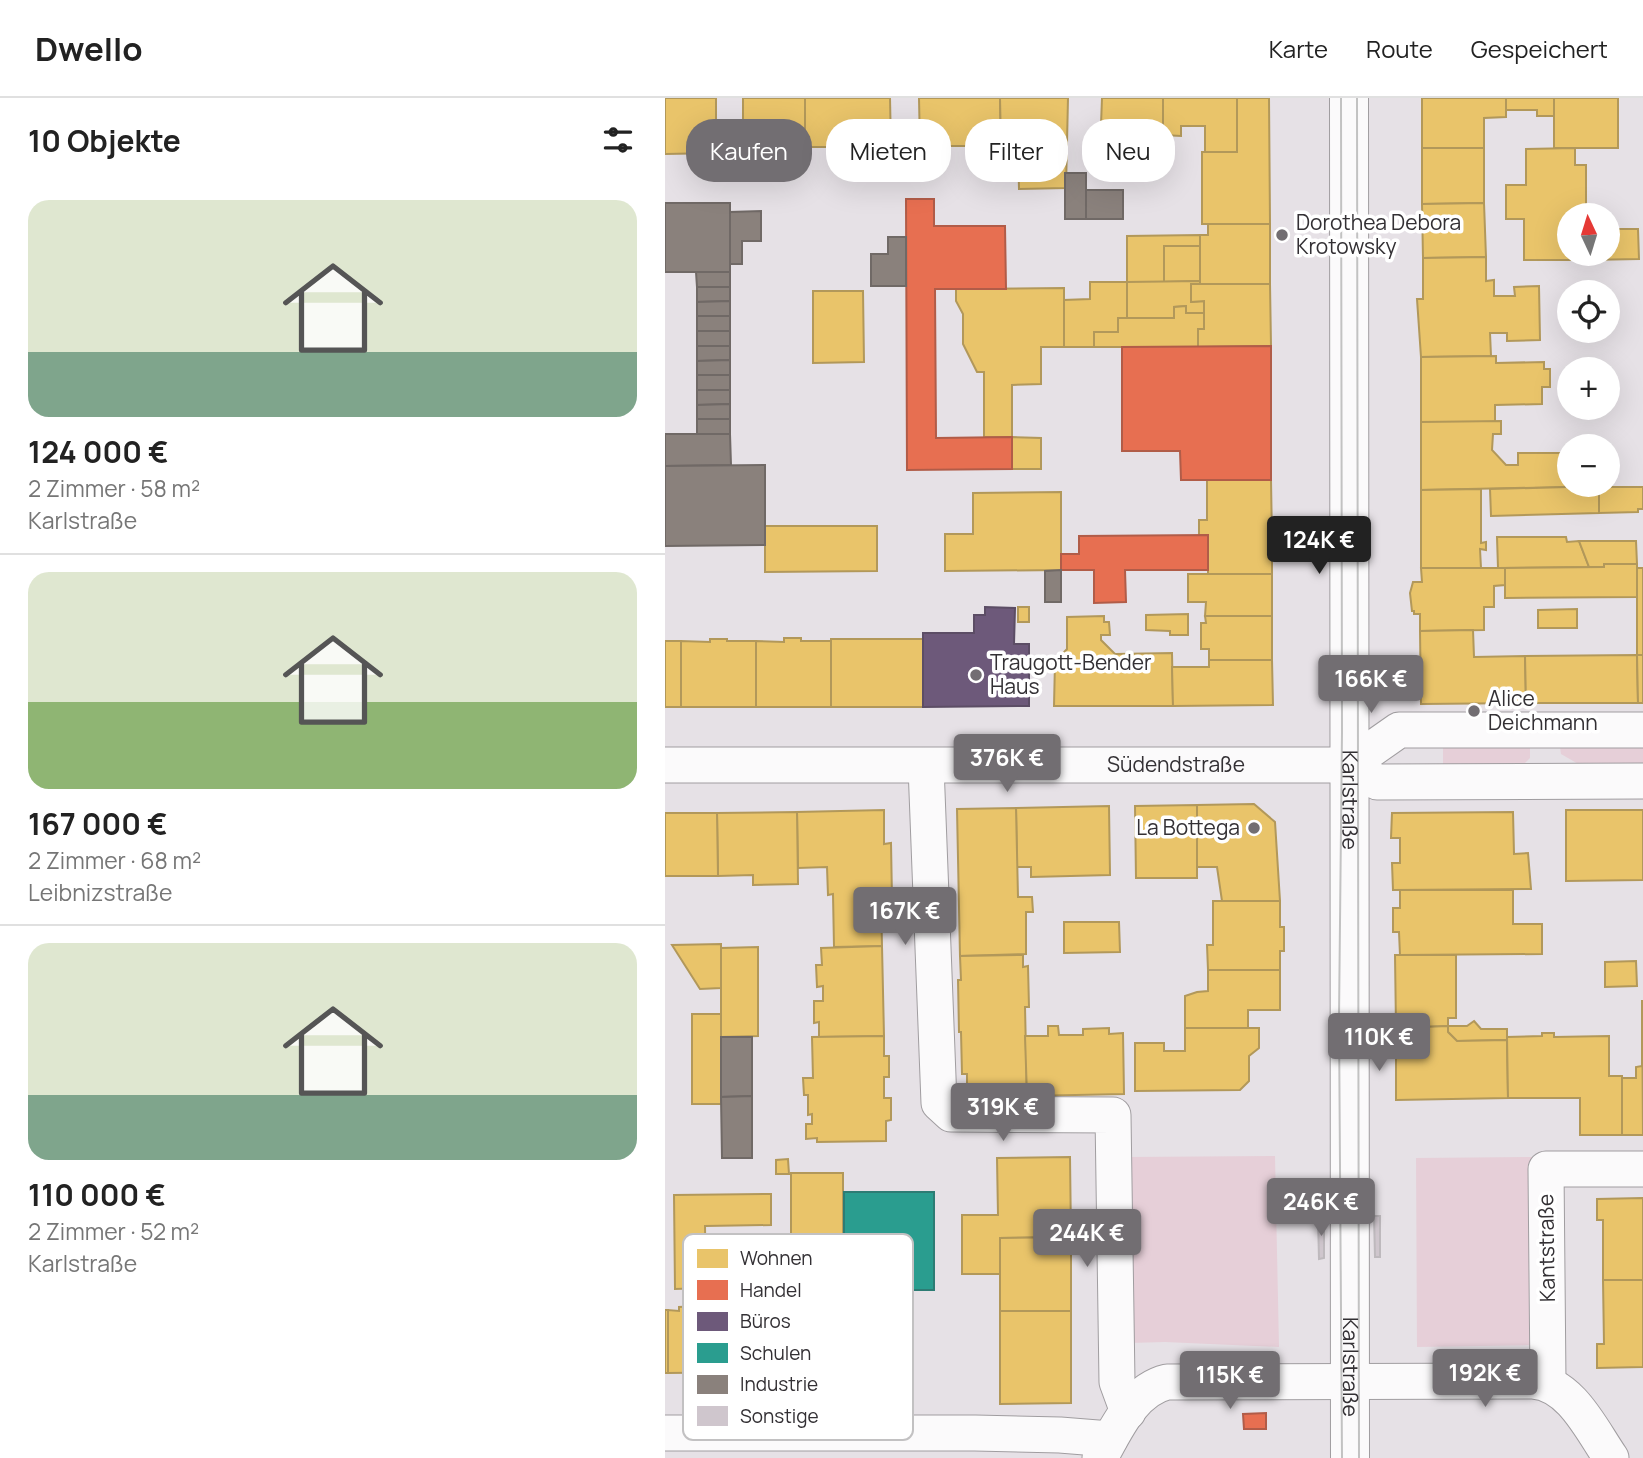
<!DOCTYPE html>
<html lang="de">
<meta charset="utf-8">
<style>
body{margin:0;font-family:Manrope,sans-serif;background:#f2f2f2;color:#222;height:100vh;display:flex;flex-direction:column;font-size:26px;white-space:nowrap}
*{box-sizing:border-box;margin:0}
p{font-size:23px;color:#767676}
.icon{flex:none;width:38px;height:38px;fill:none;stroke:currentColor;stroke-width:2;stroke-linecap:round;stroke-linejoin:round}
.map{position:relative;flex:1;overflow:hidden}
.sheet{display:flex;flex-direction:column;background:#fff;width:665px}
.sheet>*{flex:none}
.banner{position:absolute;left:21px;top:21px;width:665px;height:63px;display:flex;gap:14px}
.needle{width:46px;rotate:356deg}
.tools{position:absolute;left:892px;top:105px;display:grid;gap:14px}
.tools a{display:grid;place-items:center;width:63px;height:63px;border-radius:50%;background:#fff;box-shadow:0 7px 28px #0002;font-size:35px}
.price{position:absolute;translate:-50% -60px;padding:0 16px;border-radius:7px;background:#726e72;color:#fff;font-size:23px;line-height:46px;filter:drop-shadow(0 2px 4px #0008)}
.price::after{content:'';position:absolute;left:50%;top:42px;width:21px;height:16px;margin-left:-10px;background:inherit;clip-path:polygon(0 0,100% 0,50% 100%)}
.price.selected{background:#222;color:#fff}
ul{padding:0;list-style:none}
li{display:grid;align-content:center;gap:14px;height:371px;padding:0 28px}
li+li{border-top:2px solid #e0e0e0}
li span{display:grid;place-items:center;height:217px;border-radius:21px;color:#555}
li>.icon{margin-inline-start:auto}
span .icon{width:126px;height:126px;fill:#fffc;stroke-width:1}
li b{font-size:30px}
h2{display:flex;justify-content:space-between;align-items:center;height:84px;padding:0 28px;font-size:30px}
.tag{padding:0 24px;border-radius:28px;background:#fff;box-shadow:0 7px 28px #0002;font-size:24px;line-height:63px}
.tag.selected{background:#726e72;color:#fff}
header{display:flex;align-items:center;gap:42px;box-sizing:border-box;height:98px;padding:0 35px;background:#fff;border-bottom:2px solid #e0e0e0}
header strong{font-size:33px}
nav{display:flex;gap:38px;margin-inline-start:auto;font-size:24px}
main{display:flex;flex:1;min-height:0}
.map>svg:first-child{display:block}
</style>
<header>
<strong>Dwello</strong>
<nav><a>Karte</a><a>Route</a><a>Gespeichert</a></nav>
</header>
<main>
<section class="sheet">
<h2>10 Objekte<svg class="icon" aria-label="filters" viewBox="0 0 24 24"><path d="M4 7h16M4 17h16"/><circle cx="9" cy="7" r="2"/><circle cx="15" cy="17" r="2"/></svg></h2>
<ul>
<li><span style="background:linear-gradient(#dfe7d0 70%,#7fa58c 0)"><svg class="icon" aria-label="home" viewBox="0 0 24 24"><path d="M3 11l9-7 9 7M6 9v11h12V9"/></svg></span><div><b>124 000 €</b><p>2 Zimmer · 58 m²</p><p>Karlstraße</p></div></li>
<li><span style="background:linear-gradient(#dfe7d0 60%,#8fb573 0)"><svg class="icon" aria-label="home" viewBox="0 0 24 24"><path d="M3 11l9-7 9 7M6 9v11h12V9"/></svg></span><div><b>167 000 €</b><p>2 Zimmer · 68 m²</p><p>Leibnizstraße</p></div></li>
<li><span style="background:linear-gradient(#dfe7d0 70%,#7fa58c 0)"><svg class="icon" aria-label="home" viewBox="0 0 24 24"><path d="M3 11l9-7 9 7M6 9v11h12V9"/></svg></span><div><b>110 000 €</b><p>2 Zimmer · 52 m²</p><p>Karlstraße</p></div></li>
</ul>
</section>
<div class="map">
<svg width="978" height="1360" viewBox="0 0 978 1360">
<rect width="100%" height="100%" fill="#e6e1e6"/>
<g fill="#e6cfd8">
<polygon points="865,648 865,660 853,672 778,673 778,649"/>
<polygon points="978,648 978,675 929,675 896,656 895,649"/>
<polygon points="610,1058 614,1249 500,1244 464,1245 462,1059"/>
<polygon points="870,1059 871,1247 752,1249 751,1060"/>
</g>
<g fill="#e9c46a" stroke="#b2985a" stroke-width="2">
<polygon points="0,0 51,0 51,55 0,56"/>
<polygon points="78,0 140,0 140,56 114,57 114,79 78,79"/>
<polygon points="140,0 225,0 226,49 140,49"/>
<polygon points="254,0 335,0 336,48 255,48"/>
<polygon points="335,0 403,0 401,90 354,91 353,48 336,48"/>
<polygon points="437,0 498,0 498,42 481,42 481,61 439,61 439,27 436,27"/>
<polygon points="498,0 572,0 572,54 540,55 540,28 516,28 516,38 498,37"/>
<polygon points="572,0 604,0 605,126 537,126 537,54 572,54"/>
<polygon points="757,0 841,0 841,19 819,20 819,50 757,50"/>
<polygon points="841,0 889,0 889,18 872,18 872,12 841,12"/>
<rect x="889" y="0" width="64" height="50"/>
<polygon points="757,50 819,50 819,105 757,106"/>
<polygon points="910,50 910,67 921,67 921,117 905,117 905,156 922,156 922,162 859,162 859,121 841,121 841,87 861,87 861,51"/>
<polygon points="51,105 65,105 65,174 31,174 31,141 51,141"/>
<polygon points="819,105 821,159 758,160 757,106"/>
<polygon points="543,126 605,126 605,186 535,186 535,137 543,137"/>
<polygon points="943,131 973,131 974,161 922,162 922,156 943,156"/>
<polygon points="535,137 535,148 499,148 499,184 462,184 462,138"/>
<polygon points="499,148 535,148 535,183 499,184"/>
<polygon points="821,159 821,183 829,182 829,198 850,198 849,189 874,188 875,242 842,243 842,235 825,235 826,258 756,259 752,201 758,201 758,160"/>
<polygon points="535,183 535,186 526,186 526,204 539,203 539,215 521,215 521,208 509,209 509,220 462,220 462,184"/>
<polygon points="425,184 462,184 462,220 453,220 453,234 429,234 429,249 399,249 399,202 425,201"/>
<polygon points="526,186 605,186 606,248 533,249 533,231 539,231 539,203 526,204"/>
<polygon points="399,190 399,249 376,249 376,286 347,287 347,339 319,339 319,274 312,274 298,246 298,216 291,203 291,191"/>
<polygon points="148,193 198,193 199,264 148,265"/>
<polygon points="521,208 521,215 539,215 539,231 533,231 533,249 429,249 429,234 453,234 453,220 509,220 509,209"/>
<polygon points="831,258 831,265 879,264 879,271 885,271 885,289 877,289 877,306 830,307 830,324 756,324 756,259"/>
<polygon points="836,323 836,336 828,336 827,352 841,367 853,367 853,355 901,355 902,364 905,364 903,389 756,392 756,324"/>
<polygon points="347,339 376,340 376,371 347,371"/>
<polygon points="542,382 606,382 607,441 614,448 607,456 607,476 543,476 543,437 534,437 534,422 542,422"/>
<polygon points="903,389 934,389 934,415 826,418 825,391"/>
<polygon points="934,389 978,389 978,411 973,411 973,414 934,415"/>
<polygon points="816,391 816,445 821,444 821,452 815,451 816,470 756,470 756,392"/>
<polygon points="396,394 396,472 280,473 280,436 308,436 308,395"/>
<polygon points="100,428 212,428 212,473 100,474"/>
<polygon points="832,439 901,439 902,444 914,443 924,469 833,470"/>
<polygon points="914,443 971,443 972,466 939,466 939,469 924,469"/>
<polygon points="939,466 972,466 972,499 840,500 840,470 939,469"/>
<polygon points="756,470 840,470 840,487 829,488 829,509 819,509 819,532 755,533 755,516 749,516 749,513 747,513 745,495 748,484 757,484"/>
<rect x="972" y="470" width="6" height="87"/>
<polygon points="523,476 607,476 607,518 540,518 541,504 523,504"/>
<rect x="353" y="509" width="11" height="15"/>
<polygon points="912,511 912,530 873,530 873,512"/>
<polygon points="523,516 523,537 505,537 505,533 481,532 481,517"/>
<polygon points="439,518 439,524 444,524 445,537 436,537 436,542 450,556 507,555 508,608 389,608 390,564 402,551 402,519"/>
<polygon points="540,518 607,518 607,562 544,562 544,551 536,551 536,525 541,525"/>
<polygon points="808,532 809,559 860,558 861,605 756,606 755,533"/>
<polygon points="119,540 136,540 136,543 166,543 166,609 91,609 91,543 119,544"/>
<polygon points="45,541 62,541 62,543 91,543 91,609 16,609 16,543 45,544"/>
<rect x="166" y="541" width="92" height="68"/>
<rect x="0" y="543" width="16" height="66"/>
<polygon points="972,557 973,605 861,605 860,558"/>
<polygon points="972,557 978,557 978,605 973,605"/>
<polygon points="544,562 607,562 608,607 508,608 507,569 544,569"/>
<polygon points="589,706 610,724 615,803 557,803 552,769 532,769 532,707"/>
<polygon points="532,707 532,780 471,780 470,708"/>
<polygon points="444,708 445,777 366,779 366,769 352,769 351,710"/>
<polygon points="351,710 353,799 367,799 368,814 361,814 361,856 295,858 292,711"/>
<polygon points="219,712 219,746 226,745 227,801 216,801 217,848 169,849 168,796 163,797 162,769 133,770 132,714"/>
<polygon points="901,712 978,712 978,782 901,783"/>
<polygon points="132,714 133,786 88,787 88,777 53,778 52,715"/>
<polygon points="848,714 849,756 863,755 866,791 728,792 727,765 735,765 735,740 726,740 727,715"/>
<polygon points="0,715 52,715 53,778 0,778"/>
<polygon points="735,792 848,792 848,826 877,826 877,856 735,857 734,834 728,834 728,810 735,810"/>
<polygon points="548,803 615,803 615,829 619,829 619,853 615,853 615,872 543,872 542,847 548,847"/>
<polygon points="399,824 454,824 455,854 399,855"/>
<polygon points="56,846 56,890 35,891 7,847"/>
<polygon points="217,848 219,938 154,939 154,924 149,925 149,903 158,903 158,888 152,889 151,867 157,867 156,850"/>
<polygon points="93,849 93,938 56,939 56,850"/>
<polygon points="358,857 358,869 363,868 364,909 360,909 362,998 302,999 302,976 297,976 296,934 294,934 293,882 296,882 295,858"/>
<polygon points="730,857 791,857 791,920 783,920 783,928 731,930"/>
<polygon points="971,863 972,888 940,889 940,864"/>
<polygon points="543,872 615,872 615,912 583,912 583,930 520,930 520,898 532,894 543,893"/>
<polygon points="977,902 978,1037 957,1037 957,980 971,980 971,969 977,968"/>
<rect x="27" y="916" width="29" height="90"/>
<polygon points="809,923 816,931 842,931 842,942 792,943 783,934 783,928 802,928"/>
<polygon points="383,928 393,928 394,937 418,937 418,931 444,930 444,936 458,935 459,996 362,998 360,938 383,938"/>
<polygon points="783,928 783,934 792,943 842,942 843,1000 731,1002 731,930"/>
<polygon points="520,930 594,930 594,950 584,958 584,983 575,992 470,993 470,945 499,945 499,953 520,953"/>
<polygon points="877,935 889,935 889,939 944,938 944,978 957,978 957,1037 915,1037 915,1000 843,1000 842,939 877,938"/>
<polygon points="219,938 219,958 224,958 224,979 219,979 219,1000 226,1000 226,1022 221,1023 221,1043 152,1044 152,1040 141,1041 141,1026 147,1026 147,1016 143,1017 143,997 139,997 138,980 148,980 147,939"/>
<polygon points="405,1059 406,1139 335,1140 335,1176 297,1176 297,1117 333,1117 332,1060"/>
<polygon points="123,1061 124,1076 111,1076 111,1062"/>
<polygon points="126,1075 178,1075 178,1290 160,1290 159,1303 142,1302 142,1290 126,1290"/>
<polygon points="106,1096 106,1127 40,1128 41,1190 10,1191 9,1097"/>
<polygon points="978,1100 978,1182 938,1182 938,1122 932,1122 932,1101"/>
<polygon points="406,1139 406,1213 335,1213 335,1140"/>
<polygon points="938,1182 978,1182 978,1269 932,1270 932,1246 939,1246"/>
<polygon points="34,1208 34,1213 58,1213 58,1209 74,1209 74,1213 92,1212 94,1274 3,1275 3,1212 14,1213 14,1209"/>
<rect x="0" y="1212" width="3" height="63"/>
<polygon points="335,1213 406,1213 406,1305 335,1306"/>
</g>
<g fill="#e76f51" stroke="#b15c48" stroke-width="2">
<polygon points="241,101 269,101 269,128 340,128 341,191 270,191 271,340 347,339 347,371 242,372"/>
<polygon points="606,248 606,382 516,382 515,353 457,353 457,249"/>
<polygon points="543,437 543,472 460,472 461,504 429,505 429,472 396,472 396,456 414,456 414,438"/>
<polygon points="601,1315 601,1331 579,1331 578,1316"/>
</g>
<polygon fill="#6d597a" stroke="#5c4d65" stroke-width="2" points="320,509 350,510 349,546 364,546 364,608 258,609 258,535 309,535 309,517 320,517"/>
<rect fill="#2a9d8f" stroke="#2d7c74" stroke-width="2" x="179" y="1094" width="90" height="98"/>
<g fill="#8a817c" stroke="#706966" stroke-width="2">
<rect x="400" y="75" width="21" height="46"/>
<rect x="421" y="92" width="37" height="29"/>
<rect x="0" y="105" width="65" height="69"/>
<polygon points="96,113 96,143 77,143 77,166 65,166 65,114"/>
<polygon points="223,139 241,139 241,188 206,188 206,156 223,156"/>
<polygon points="31,174 65,174 65,189 32,189"/>
<polygon points="32,189 65,189 65,203 32,204"/>
<polygon points="65,203 65,218 32,218 32,204"/>
<rect x="32" y="218" width="33" height="15"/>
<rect x="32" y="233" width="33" height="15"/>
<polygon points="32,248 65,248 65,262 32,263"/>
<polygon points="65,262 65,277 32,277 32,263"/>
<rect x="32" y="277" width="33" height="15"/>
<polygon points="32,292 65,292 65,306 32,307"/>
<polygon points="65,306 65,321 32,321 32,307"/>
<rect x="32" y="321" width="33" height="15"/>
<polygon points="0,336 65,336 66,367 0,368"/>
<polygon points="100,367 100,447 0,448 0,368"/>
<polygon points="396,472 396,504 380,504 380,473"/>
<polygon points="56,939 87,939 87,998 56,999"/>
<polygon points="87,998 87,1060 57,1060 56,999"/>
</g>
<g fill="#cfc6cd" stroke="#beb9bd" stroke-width="2">
<polygon points="709,1118 715,1118 715,1159 710,1159"/>
<polygon points="653,1120 659,1120 659,1160 654,1161"/>
</g>
<g fill="none" stroke-linecap="round" stroke-linejoin="round">
<g stroke="#a09da0" stroke-width="37">
<g id="minor">
<path id="s1" d="M0 667H684L712 684 978 683"/>
<polyline points="684,667 734,632 978,632"/>
<polyline points="261,668 274,1005 286,1016 448,1017 452,1284 463,1314"/>
<polyline points="883,1284 881,1071 978,1071"/>
<polyline points="0,1335 310,1335 395,1337 445,1341"/>
<path d="M435 1360C451 1331 468 1292 502 1284L868 1283C906 1286 926 1331 946 1360"/>
</g>
</g>
<g stroke="#a09da0" stroke-width="40">
<g id="secondary">
<path id="s2" d="M684 0 685 1360"/>
</g>
</g>
<use href="#minor" stroke="#fbfafb" stroke-width="35"/>
<use href="#secondary" stroke="#fbfafb" stroke-width="38"/>
<g stroke="#c2c2c2" stroke-width="2">
<polyline points="676,0 677,634 674,921 677,1360"/>
<polyline points="692,0 694,1360"/>
</g>
</g>
<g fill="#726e72" stroke="#fff" stroke-width="2.5">
<circle cx="617" cy="137" r="7"/>
<circle cx="311" cy="577" r="7"/>
<circle cx="809" cy="613" r="7"/>
<circle cx="589" cy="730" r="7"/>
</g>
<g text-anchor="middle" stroke-width="7" stroke-linejoin="round" paint-order="stroke">
<g font-size="21" fill="#333034" stroke="#fff" text-anchor="start">
<text x="631" y="132">Dorothea Debora<tspan x="631" dy="24">Krotowsky</tspan></text>
<text x="325" y="572">Traugott-Bender<tspan x="325" dy="24">Haus</tspan></text>
<text x="823" y="608">Alice<tspan x="823" dy="24">Deichmann</tspan></text>
<text x="575" y="737" text-anchor="end">La Bottega</text>
</g>
<g font-size="21" fill="#333034" stroke="#fff">
<text dy="7" stroke="none"><textPath href="#s1" startOffset="511">Südendstraße</textPath></text>
<text dy="7" stroke="none"><textPath href="#s2" startOffset="702">Karlstraße</textPath></text>
<text transform="translate(882 1150) rotate(-91)" y="7">Kantstraße</text>
<text dy="7" stroke="none"><textPath href="#s2" startOffset="1269">Karlstraße</textPath></text>
</g>
</g>
<rect x="18" y="1136" width="230" height="206" rx="10" fill="#fff" stroke="#c2c1c2" stroke-width="2"/>
<rect x="32" y="1151" width="31" height="19" fill="#e9c46a"/>
<rect x="32" y="1182" width="31" height="20" fill="#e76f51"/>
<rect x="32" y="1214" width="31" height="19" fill="#6d597a"/>
<rect x="32" y="1245" width="31" height="20" fill="#2a9d8f"/>
<rect x="32" y="1277" width="31" height="19" fill="#8a817c"/>
<rect x="32" y="1308" width="31" height="20" fill="#cfc6cd"/>
<g font-size="19" fill="#333034">
<text x="75" y="1167">Wohnen</text>
<text x="75" y="1199">Handel</text>
<text x="75" y="1230">Büros</text>
<text x="75" y="1262">Schulen</text>
<text x="75" y="1293">Industrie</text>
<text x="75" y="1325">Sonstige</text>
</g>
</svg>
<div class="tools">
<a><svg class="needle" viewBox="-14 -14 28 28"><path d="M0-13l5 13h-10z" fill="#e53935"/><path d="M0 13l5-13h-10z" fill="#767676"/></svg></a>
<a><svg class="icon" aria-label="locate" viewBox="0 0 24 24"><circle cx="12" cy="12" r="6"/><path d="M12 2v4M12 18v4M2 12h4M18 12h4"/></svg></a>
<a>+</a>
<a>−</a>
</div>
<b class="price selected" style="left:654px;top:478px">124K €</b>
<b class="price" style="left:706px;top:617px">166K €</b>
<b class="price" style="left:342px;top:696px">376K €</b>
<b class="price" style="left:240px;top:849px">167K €</b>
<b class="price" style="left:714px;top:975px">110K €</b>
<b class="price" style="left:338px;top:1045px">319K €</b>
<b class="price" style="left:656px;top:1140px">246K €</b>
<b class="price" style="left:422px;top:1171px">244K €</b>
<b class="price" style="left:820px;top:1311px">192K €</b>
<b class="price" style="left:565px;top:1313px">115K €</b>
<div class="banner">
<a class="tag selected">Kaufen</a>
<a class="tag">Mieten</a>
<a class="tag">Filter</a>
<a class="tag">Neu</a>
</div>
</div>
</main>
